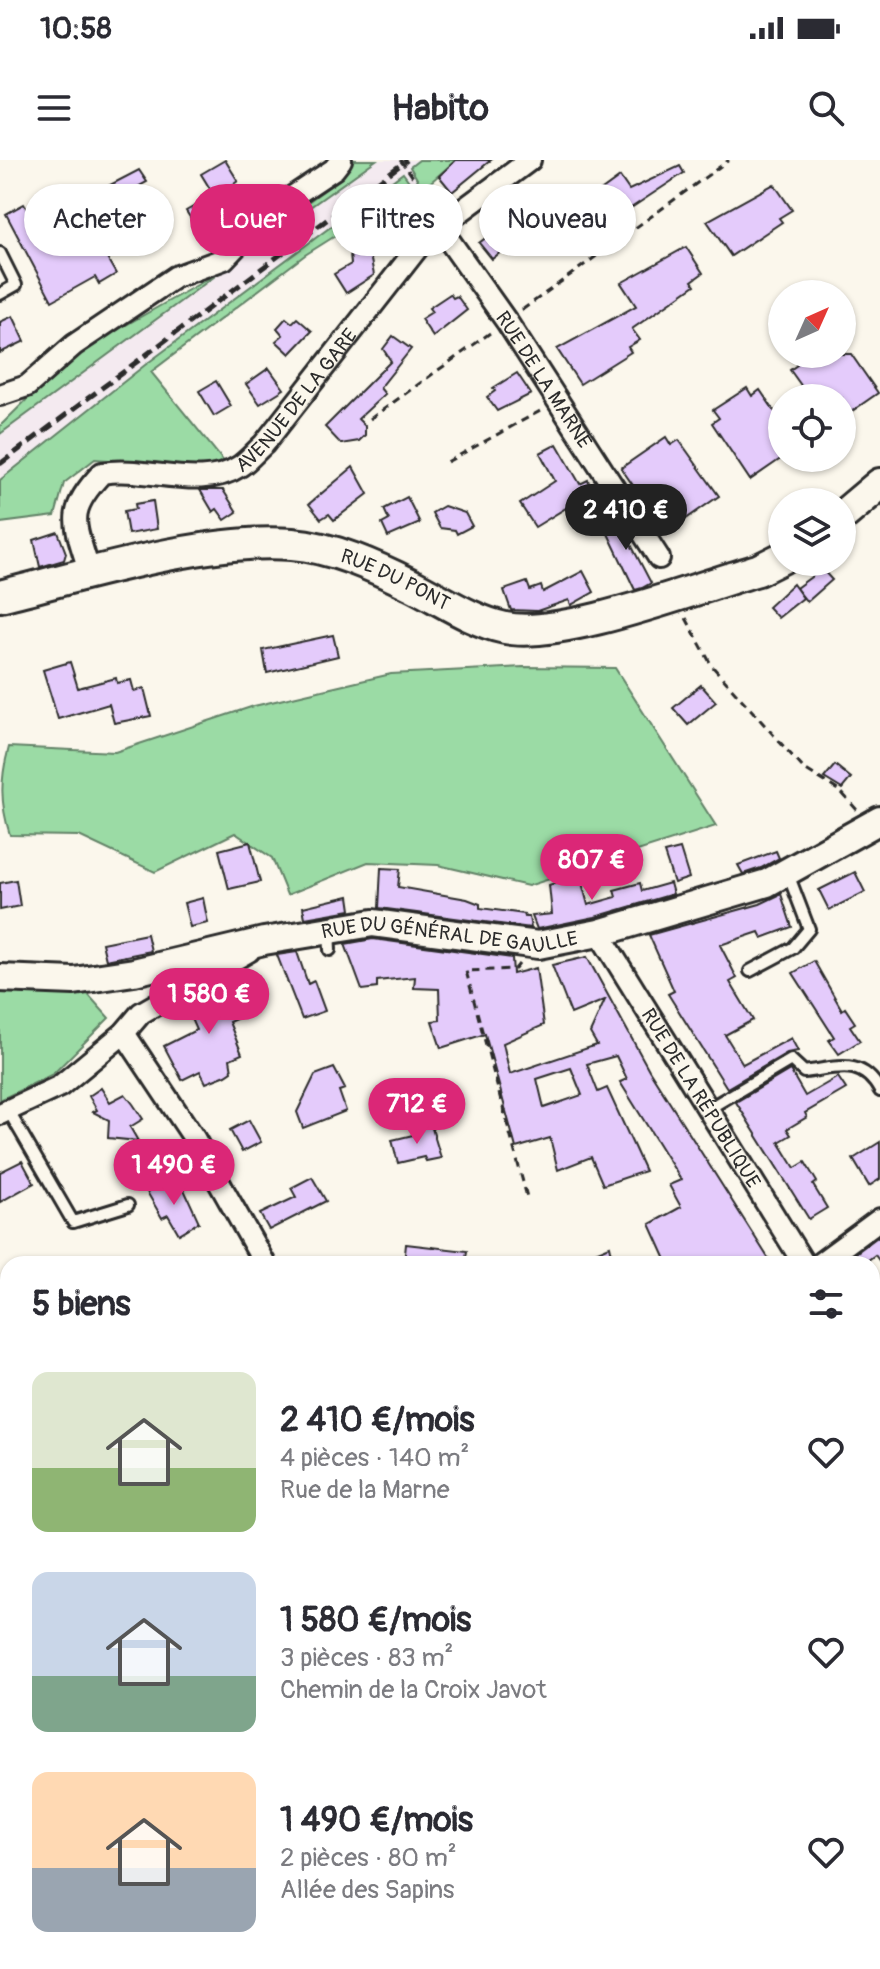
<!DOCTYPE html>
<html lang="fr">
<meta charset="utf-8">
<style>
body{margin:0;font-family:Pangolin,sans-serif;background:#f7f7f7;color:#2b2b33;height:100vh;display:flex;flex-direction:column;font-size:30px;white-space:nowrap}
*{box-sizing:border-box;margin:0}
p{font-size:26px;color:#7c7c81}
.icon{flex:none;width:44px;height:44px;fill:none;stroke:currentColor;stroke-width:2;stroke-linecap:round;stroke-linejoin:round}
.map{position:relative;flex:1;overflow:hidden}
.panel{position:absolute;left:0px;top:1096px;width:880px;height:714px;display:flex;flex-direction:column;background:#fff;border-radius:24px 24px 0 0;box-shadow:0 2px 6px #0004}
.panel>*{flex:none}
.guide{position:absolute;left:24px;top:24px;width:832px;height:72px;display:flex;gap:16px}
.needle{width:52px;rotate:45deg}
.buttons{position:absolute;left:768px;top:120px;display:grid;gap:16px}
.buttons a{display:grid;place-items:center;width:88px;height:88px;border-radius:50%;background:#fff;box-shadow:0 2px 6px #0004;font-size:40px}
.price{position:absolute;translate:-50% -68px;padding:0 18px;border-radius:28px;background:#db2777;color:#fff;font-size:26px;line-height:52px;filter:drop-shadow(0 2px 4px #0008)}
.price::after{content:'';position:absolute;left:50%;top:48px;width:24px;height:18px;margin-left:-12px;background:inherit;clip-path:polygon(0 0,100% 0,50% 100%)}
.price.selected{background:#222;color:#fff}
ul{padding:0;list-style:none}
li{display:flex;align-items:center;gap:24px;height:200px;padding:0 32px}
li span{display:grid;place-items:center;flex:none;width:224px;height:160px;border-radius:16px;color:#555}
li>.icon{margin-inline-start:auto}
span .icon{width:96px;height:96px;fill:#fffc;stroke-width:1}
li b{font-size:34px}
h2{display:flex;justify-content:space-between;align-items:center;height:96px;padding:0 32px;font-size:34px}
.pill{padding:0 28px;border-radius:36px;background:#fff;box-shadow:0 2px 6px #0004;font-size:28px;line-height:72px}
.pill.selected{background:#db2777;color:#fff}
.status{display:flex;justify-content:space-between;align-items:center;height:56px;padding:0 40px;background:#fff;direction:ltr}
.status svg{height:22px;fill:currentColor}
header{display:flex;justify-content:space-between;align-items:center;height:104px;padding:0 32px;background:#fff;font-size:36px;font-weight:700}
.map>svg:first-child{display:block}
</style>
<div class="status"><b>10:58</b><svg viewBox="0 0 49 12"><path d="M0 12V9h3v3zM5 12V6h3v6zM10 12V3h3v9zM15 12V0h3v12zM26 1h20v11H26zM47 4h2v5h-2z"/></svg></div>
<header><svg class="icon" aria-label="menu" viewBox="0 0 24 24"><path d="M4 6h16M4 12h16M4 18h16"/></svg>Habito<svg class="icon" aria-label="search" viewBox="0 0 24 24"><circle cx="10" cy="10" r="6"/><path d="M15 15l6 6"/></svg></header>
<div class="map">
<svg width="880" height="1809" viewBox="0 0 880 1809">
<rect width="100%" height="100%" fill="#fbf7ec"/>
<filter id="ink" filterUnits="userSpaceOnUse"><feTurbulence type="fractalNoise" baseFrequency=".0125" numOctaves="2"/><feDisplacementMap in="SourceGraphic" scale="16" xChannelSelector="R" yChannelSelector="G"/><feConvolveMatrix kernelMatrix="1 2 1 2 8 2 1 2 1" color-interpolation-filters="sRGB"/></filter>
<g filter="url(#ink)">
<polygon fill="#f4eaf0" points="354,0 456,0 423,29 438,49 425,59 405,32 305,95 47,291 0,348 0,266 71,196 222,111 253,87 251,83 341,18"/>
<g fill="#9bdba5" stroke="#638368" stroke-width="2">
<polygon points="354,0 376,0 254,87 251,83 341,18"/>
<polygon points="419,0 456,0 423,29 410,7"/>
<polygon points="403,13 432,53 425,59 405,32 305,95 151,212 230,309 95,299 64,323 55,356 0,363 0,320 145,205"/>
<polygon points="222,111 0,274 0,266 71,196"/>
<path d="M523 507 615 508 716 666 528 726 438 705 368 702 287 735 272 698 235 673 155 712 79 676 10 675C0 643 0 619 9 587L115 592 254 546 391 514Z"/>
<polygon points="0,832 86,832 109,858 53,914 0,940"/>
</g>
<g fill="#e4cbfb" stroke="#2b2b2b" stroke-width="2" fill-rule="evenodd">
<polygon points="225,0 238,21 215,37 201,14"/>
<polygon points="456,0 491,0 452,32 439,16"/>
<polygon points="680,6 684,13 622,54 629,64 615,75 587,41 620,17 629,30"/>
<polygon points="139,10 147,22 99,48 91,35"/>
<polygon points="774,24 792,50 779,58 782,62 731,96 707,61"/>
<polygon points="536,31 548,48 528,63 515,46"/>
<polygon points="81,33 88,47 71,58 71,63 83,88 154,45 161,56 104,93 116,114 99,124 95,117 52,141 6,54 24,44 31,56"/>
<polygon points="200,43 224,80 211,90 186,51"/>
<polygon points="504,64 516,80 492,99 479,83"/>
<polygon points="686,87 703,113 692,121 695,125 632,169 640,180 628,187 631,192 580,224 557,189 636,146 621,123"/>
<polygon points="369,90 374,115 346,133 334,114 351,104 350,93"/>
<polygon points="450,134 453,138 457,136 467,150 433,177 421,159 432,152 429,148"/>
<polygon points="13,156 25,181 0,193 0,162"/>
<polygon points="286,158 292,163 297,158 312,171 290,194 276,181 283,175 277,168"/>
<polygon points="393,176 411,189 380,228 385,234 358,259 365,266 365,275 359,281 341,284 325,267 391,201 383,189"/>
<polygon points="790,194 851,194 878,233 842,258 842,238 810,238 790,210 797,205"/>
<polygon points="269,208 284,229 260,244 246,224"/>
<polygon points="517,213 531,234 497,251 487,237 495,231 493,228"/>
<polygon points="216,221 231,246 214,256 199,231"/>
<polygon points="747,228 752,236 760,230 782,262 782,298 750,320 712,263 719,258 713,250"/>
<polygon points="666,277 671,285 679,280 719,336 666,373 621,308"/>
<polygon points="557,284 580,324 588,320 598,350 579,359 571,345 535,367 520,344 555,321 540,293"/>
<polygon points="353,307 368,334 334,360 329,354 321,359 309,344"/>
<polygon points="200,330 223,330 237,352 225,360 217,349 213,352"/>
<polygon points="407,337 420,363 388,377 382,364 389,360 384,349"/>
<polygon points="153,341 157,369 128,374 124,351 136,349 135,344"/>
<polygon points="444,346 465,353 472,366 457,374 455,370 440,368 432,353"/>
<polygon points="614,352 651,423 642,428 635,430 601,359"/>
<polygon points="58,372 66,393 64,400 40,407 34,380"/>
<polygon points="822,409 832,420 807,442 796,428"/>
<polygon points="583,411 594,432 571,445 569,440 537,451 511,450 504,430 527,422 530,430 541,426 543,432"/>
<polygon points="793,424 803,438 778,458 768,447"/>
<polygon points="333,475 338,496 267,513 263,490"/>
<polygon points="70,502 78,528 116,518 117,523 131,520 134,531 144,528 151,556 114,563 109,544 58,559 43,510"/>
<polygon points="701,525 716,542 688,565 673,548"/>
<polygon points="835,605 851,618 842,629 824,618"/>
<polygon points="250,682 260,722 229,729 219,690"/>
<polygon points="680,689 689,718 674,723 664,693"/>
<polygon points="776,691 779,698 761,708 743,714 738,705"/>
<polygon points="381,708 400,709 398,727 467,739 480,744 480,748 524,754 525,757 529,757 531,768 379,748"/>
<polygon points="855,712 865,732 829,750 819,730"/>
<polygon points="580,715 588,745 616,737 614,730 640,723 642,731 670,723 673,734 595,757 537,769 532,756 552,754 549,725"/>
<polygon points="16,720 20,746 0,750 0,723"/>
<polygon points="781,734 792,767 762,778 759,772 720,785 737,818 730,822 753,860 725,875 743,904 791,878 798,891 787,893 727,928 668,834 674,831 649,775 760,744"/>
<polygon points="349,736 351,750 305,758 303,747"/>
<polygon points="203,738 208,763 190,767 184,743"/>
<polygon points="147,774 151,791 106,800 102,783"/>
<path d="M373 779 512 798 513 814 536 808 544 865 503 883 510 914 597 885 590 873 605 840 571 854 552 805 587 797 649 910 772 1104H668L650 1064 681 1047 669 1025 681 1020 620 922 627 919 616 896 587 904 598 932 607 928 645 1011 603 1025 591 997 558 1010 550 978 516 988 485 874 441 888 432 861 440 860 439 829 414 828 415 817 377 821V828L362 830 345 784ZM571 908 582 935 544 948 537 919Z"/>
<polygon points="297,792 308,824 314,821 325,851 302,859 277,795"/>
<polygon points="814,801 842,850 845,848 855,863 850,866 860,881 839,894 829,880 834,877 793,813"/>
<polygon points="211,828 217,840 238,829 245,838 252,852 229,862 242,894 230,899 232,911 226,915 206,923 200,911 182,920 164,886 196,870 184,843"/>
<polygon points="334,908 345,929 339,931 346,951 303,968 297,952 315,915"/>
<polygon points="790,910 805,936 838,917 846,929 805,953 807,957 787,969 791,975 779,982 795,1008 805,1002 817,1022 813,1025 827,1048 809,1059 736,942"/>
<polygon points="101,928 110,942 125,934 133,944 143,959 130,967 138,981 108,978 109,960 93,952 97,950 89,936"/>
<polygon points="249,960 261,982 242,992 230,970"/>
<polygon points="431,965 441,998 426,1001 424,997 398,1003 392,980 413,975 412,970"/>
<polygon points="880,982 880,1019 869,1026 853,999"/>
<polygon points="22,1001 34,1023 0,1042 0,1012"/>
<polygon points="312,1017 326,1041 269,1070 260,1054 296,1037 291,1028"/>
<polygon points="165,1022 171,1033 183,1027 199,1062 179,1074 168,1055 162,1058 147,1032"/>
<polygon points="880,1075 880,1102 875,1095 863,1104 841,1104"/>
<polygon points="406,1084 467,1091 465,1104 404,1104"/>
<polygon points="610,1086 614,1104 569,1104 569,1103"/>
</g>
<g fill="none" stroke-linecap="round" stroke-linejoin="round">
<g stroke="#2b2b2b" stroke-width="16">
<g id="service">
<polyline points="0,93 16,125 0,134"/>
<polyline points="329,770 330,790"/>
<polyline points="750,811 793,788 809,769 788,714"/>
<path d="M708 949 791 900 804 912C837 908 862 897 880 931"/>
<polyline points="8,950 73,1062 128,1045"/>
<polyline points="2,1514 8,1507"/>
<polyline points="0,1655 8,1647"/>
</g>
</g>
<g stroke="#2b2b2b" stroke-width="26">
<g id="minor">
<path id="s1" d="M439 66 507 162 659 398"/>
<polyline points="0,235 27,226 74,185 175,117 224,99 268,53 334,9 341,0"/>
<path id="s2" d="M90 414C76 364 63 354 102 313 145 305 201 332 240 306 249 300 256 291 264 284L426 77 530 0"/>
<path id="s3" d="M599 773 804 1104"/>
<polyline points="124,873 194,978 265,1104"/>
<polyline points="0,954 60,926 124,873 141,853 249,791"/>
<polyline points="819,1104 880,1059"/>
<polyline points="872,1213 880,1226"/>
<polyline points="0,1388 8,1387"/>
<polyline points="872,1681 880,1644"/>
<polyline points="0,1708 8,1727"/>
<polyline points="39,1802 42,1809"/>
<polyline points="343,1809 344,1802"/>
<polyline points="511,1809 512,1802"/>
<polyline points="674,1809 675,1802"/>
<polyline points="844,1809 845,1802"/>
</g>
</g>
<g stroke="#2b2b2b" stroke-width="32">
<g id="tertiary">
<path id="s4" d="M0 818 74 821 134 812 264 781 373 763 538 785 599 773 767 723 880 660"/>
<polyline points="872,1414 880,1411"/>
<polyline points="230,1809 242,1802"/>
<polyline points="876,1809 880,1792"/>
</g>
</g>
<g stroke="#2b2b2b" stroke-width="36">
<g id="secondary">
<polyline points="842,356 880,324"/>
<path id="s5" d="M0 436C84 415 207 377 292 384 332 387 376 407 412 425 442 440 472 461 505 468 562 480 698 427 758 410L782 398"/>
</g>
</g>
<g stroke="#2b2b2b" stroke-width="3" stroke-dasharray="8 6" stroke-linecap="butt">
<polyline points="408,10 433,46"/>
<polyline points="522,150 729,0"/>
<polyline points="370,259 490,173"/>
<polyline points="447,302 542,250"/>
<polyline points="686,458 712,506 803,608 841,632 857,650"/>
<polyline points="519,804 515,809 466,811 527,1037"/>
<polyline points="0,1614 8,1620"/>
<polyline points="73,1809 85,1802"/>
</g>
<use href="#service" stroke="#fbf7ec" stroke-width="10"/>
<use href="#minor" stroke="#fbf7ec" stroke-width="20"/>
<use href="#tertiary" stroke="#fbf7ec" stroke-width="26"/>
<use href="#secondary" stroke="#fbf7ec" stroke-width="30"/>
<polyline stroke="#2b2b2b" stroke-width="5" stroke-dasharray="12 6" stroke-linecap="butt" points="0,304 407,0"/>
<polyline stroke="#2b2b2b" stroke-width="3" stroke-dasharray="8 6" stroke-linecap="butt" points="400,0 408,10"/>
</g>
</g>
<g text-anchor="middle" stroke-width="8" stroke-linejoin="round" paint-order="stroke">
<g font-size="20" fill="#2b2b2b" stroke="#fbf7ec">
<text dy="7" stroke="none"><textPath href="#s1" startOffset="186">RUE DE LA MARNE</textPath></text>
<text dy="7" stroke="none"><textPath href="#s2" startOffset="338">AVENUE DE LA GARE</textPath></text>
<text dy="7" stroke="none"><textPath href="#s5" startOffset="408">RUE DU PONT</textPath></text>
<text dy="7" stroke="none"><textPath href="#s4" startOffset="456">RUE DU GÉNÉRAL DE GAULLE</textPath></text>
<text dy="7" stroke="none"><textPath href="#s3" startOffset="194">RUE DE LA RÉPUBLIQUE</textPath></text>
</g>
</g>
</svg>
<div class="buttons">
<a><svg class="needle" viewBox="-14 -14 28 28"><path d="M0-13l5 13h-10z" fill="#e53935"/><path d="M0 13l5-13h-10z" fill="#7c7c81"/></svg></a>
<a><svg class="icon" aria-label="locate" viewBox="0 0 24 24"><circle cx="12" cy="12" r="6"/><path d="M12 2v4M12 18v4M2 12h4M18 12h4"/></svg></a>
<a><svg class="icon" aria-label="layers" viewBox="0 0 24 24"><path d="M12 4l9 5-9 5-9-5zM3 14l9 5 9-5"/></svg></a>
</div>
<b class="price selected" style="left:626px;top:392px">2 410 €</b>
<b class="price" style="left:592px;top:742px">807 €</b>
<b class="price" style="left:209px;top:876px">1 580 €</b>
<b class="price" style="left:417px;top:986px">712 €</b>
<b class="price" style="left:174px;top:1047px">1 490 €</b>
<div class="guide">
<a class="pill">Acheter</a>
<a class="pill selected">Louer</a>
<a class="pill">Filtres</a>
<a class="pill">Nouveau</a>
</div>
<section class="panel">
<h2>5 biens<svg class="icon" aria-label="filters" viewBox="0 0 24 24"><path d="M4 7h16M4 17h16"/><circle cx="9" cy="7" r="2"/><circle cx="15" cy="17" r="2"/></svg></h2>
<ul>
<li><span style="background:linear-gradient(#dfe7d0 60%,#8fb573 0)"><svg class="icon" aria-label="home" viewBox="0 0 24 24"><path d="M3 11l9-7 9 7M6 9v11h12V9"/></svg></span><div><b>2 410 €/mois</b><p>4 pièces · 140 m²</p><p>Rue de la Marne</p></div><svg class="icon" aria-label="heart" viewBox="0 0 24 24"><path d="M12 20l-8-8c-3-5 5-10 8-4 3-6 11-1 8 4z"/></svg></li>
<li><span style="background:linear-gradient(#c9d6e8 65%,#7fa58c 0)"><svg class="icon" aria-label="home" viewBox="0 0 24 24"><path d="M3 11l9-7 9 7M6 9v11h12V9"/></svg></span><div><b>1 580 €/mois</b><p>3 pièces · 83 m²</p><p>Chemin de la Croix Javot</p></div><svg class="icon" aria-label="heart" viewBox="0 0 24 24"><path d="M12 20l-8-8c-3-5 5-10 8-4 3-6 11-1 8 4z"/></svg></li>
<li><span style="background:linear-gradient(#ffd9b3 60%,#9aa5b1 0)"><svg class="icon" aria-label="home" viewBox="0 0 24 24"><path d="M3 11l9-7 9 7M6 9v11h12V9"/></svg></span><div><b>1 490 €/mois</b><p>2 pièces · 80 m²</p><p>Allée des Sapins</p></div><svg class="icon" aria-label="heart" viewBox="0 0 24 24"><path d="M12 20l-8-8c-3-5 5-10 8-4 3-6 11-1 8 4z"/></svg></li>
</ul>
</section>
</div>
